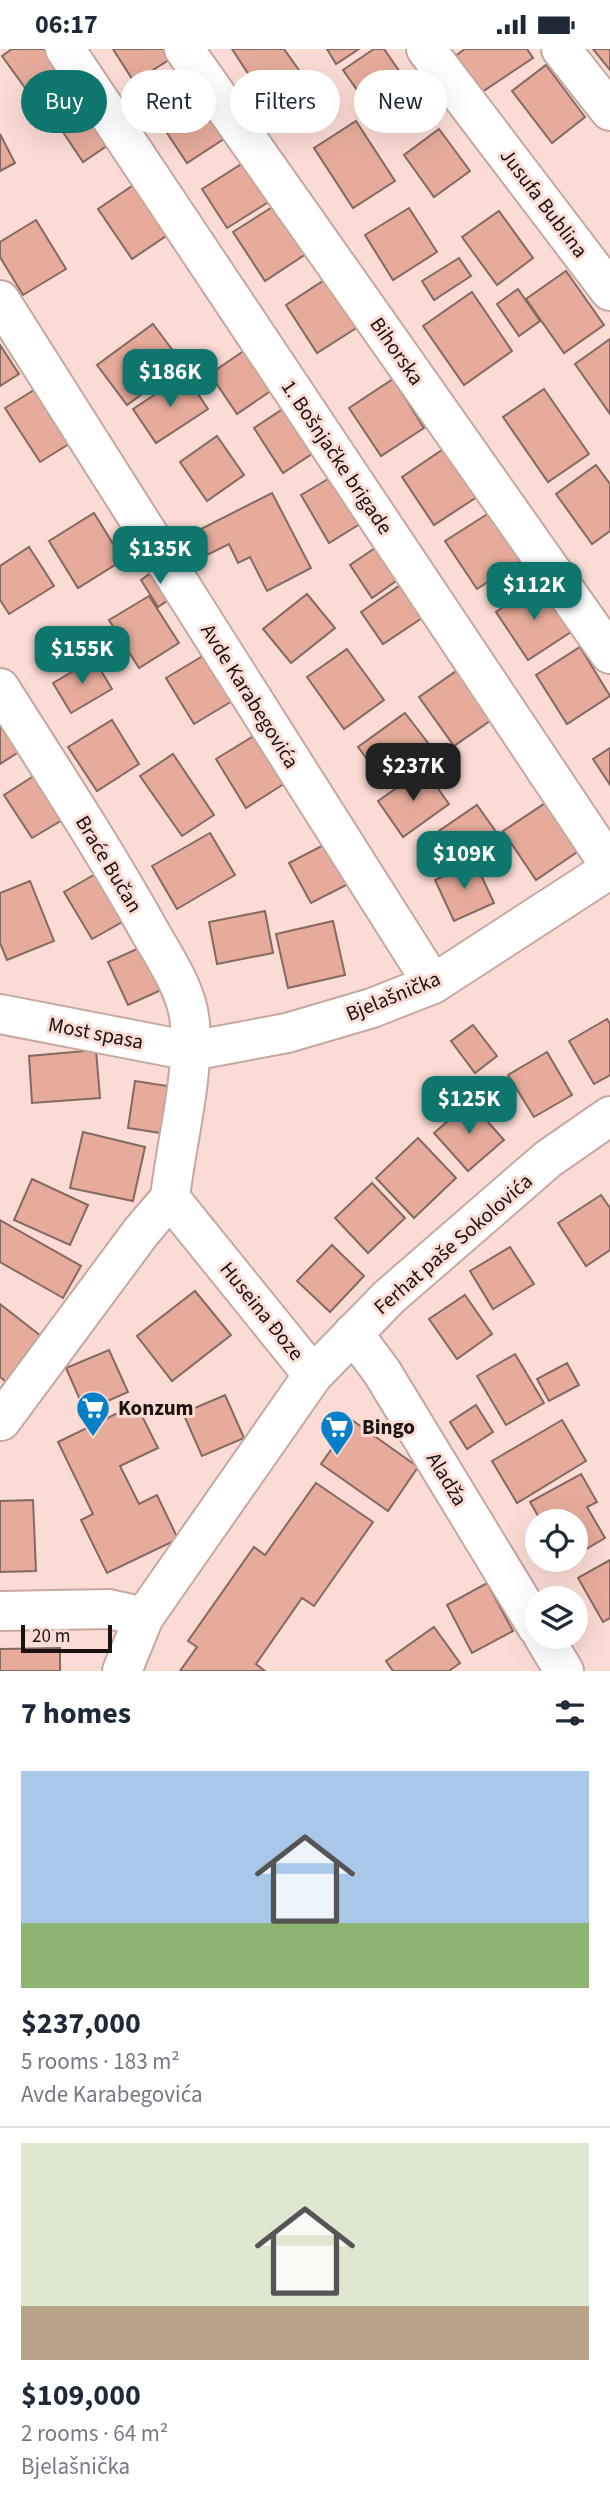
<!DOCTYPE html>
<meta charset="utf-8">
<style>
body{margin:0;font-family:"Source Sans 3",sans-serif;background:#f6f6f7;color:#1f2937;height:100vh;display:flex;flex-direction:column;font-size:26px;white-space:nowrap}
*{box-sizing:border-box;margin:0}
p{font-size:23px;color:#747a83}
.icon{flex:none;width:38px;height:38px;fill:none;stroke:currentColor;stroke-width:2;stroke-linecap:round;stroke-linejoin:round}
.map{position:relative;height:1622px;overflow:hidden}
.panel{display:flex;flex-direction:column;background:#fff;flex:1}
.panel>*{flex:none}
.top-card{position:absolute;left:21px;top:21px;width:569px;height:63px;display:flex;gap:14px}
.fabs{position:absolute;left:525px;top:1460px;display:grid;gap:14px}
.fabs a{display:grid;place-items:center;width:63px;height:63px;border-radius:50%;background:#fff;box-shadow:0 7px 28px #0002;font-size:35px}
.scale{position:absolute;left:21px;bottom:18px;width:91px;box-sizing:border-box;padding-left:7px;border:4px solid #1c120f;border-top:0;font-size:19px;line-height:24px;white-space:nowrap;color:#1c120f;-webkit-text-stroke:5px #fbdcd4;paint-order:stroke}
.price{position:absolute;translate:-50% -60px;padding:0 16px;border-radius:14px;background:#0f766e;color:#fff;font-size:23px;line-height:46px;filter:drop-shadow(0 2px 4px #0008)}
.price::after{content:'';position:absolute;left:50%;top:42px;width:21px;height:16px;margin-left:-10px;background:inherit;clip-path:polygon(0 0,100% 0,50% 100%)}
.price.current{background:#222;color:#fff}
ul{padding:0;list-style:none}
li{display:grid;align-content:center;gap:14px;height:371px;padding:0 21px}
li+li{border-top:2px solid #e0e1e3}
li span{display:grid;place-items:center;height:217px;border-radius:0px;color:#555}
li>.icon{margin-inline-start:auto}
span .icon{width:126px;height:126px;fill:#fffc;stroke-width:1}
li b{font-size:30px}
h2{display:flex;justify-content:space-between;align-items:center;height:84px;padding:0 21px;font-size:30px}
.pill{padding:0 24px;border-radius:32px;background:#fff;box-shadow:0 7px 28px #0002;font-size:24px;line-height:63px}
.pill.current{background:#0f766e;color:#fff}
.status{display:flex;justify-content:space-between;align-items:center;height:49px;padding:0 35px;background:#fff;direction:ltr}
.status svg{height:19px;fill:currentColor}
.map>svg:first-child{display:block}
</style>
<div class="status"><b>06:17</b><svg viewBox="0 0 49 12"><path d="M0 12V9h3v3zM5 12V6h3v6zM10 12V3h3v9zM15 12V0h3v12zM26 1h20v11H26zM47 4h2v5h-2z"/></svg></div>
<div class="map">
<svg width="610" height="1622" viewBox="0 0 610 1622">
<rect width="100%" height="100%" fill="#fbdcd4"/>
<g fill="#e6ab9b" stroke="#846962" stroke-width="2">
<polygon points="12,0 53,0 73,27 36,54 2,7"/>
<polygon points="113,0 170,0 175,7 134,33"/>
<polygon points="232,0 284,0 301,24 264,49"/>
<polygon points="327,0 359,0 336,15"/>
<polygon points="374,0 384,0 411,39 374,65 343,21"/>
<polygon points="465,0 527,0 533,9 476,47 451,10"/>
<polygon points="593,0 610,0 610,21"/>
<polygon points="546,16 585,68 552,94 512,42"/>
<polygon points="199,38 230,86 187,114 155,66"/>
<polygon points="95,57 117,90 83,113 61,80"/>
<polygon points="356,72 395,132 353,159 314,99"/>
<polygon points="439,80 470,122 434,148 404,106"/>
<polygon points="0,85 15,114 0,122"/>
<polygon points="251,109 275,149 227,179 202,140"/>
<polygon points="138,133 172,183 132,210 98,160"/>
<polygon points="277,155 309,203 265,232 233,183"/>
<polygon points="409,159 437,203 393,231 365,186"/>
<polygon points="499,162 533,209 497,236 462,188"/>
<polygon points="36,171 66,220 23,246 0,208 0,193"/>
<polygon points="459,209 471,227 434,251 422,232"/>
<polygon points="566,222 604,276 564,304 526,250"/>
<polygon points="329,228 361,276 317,304 286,256"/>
<polygon points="518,240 540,272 519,287 497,255"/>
<polygon points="472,243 512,302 464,336 423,277"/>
<polygon points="153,275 183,315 127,356 97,316"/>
<polygon points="610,290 610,365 575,315"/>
<polygon points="254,295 281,335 237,365 210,325"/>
<polygon points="0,296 19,325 0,337"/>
<polygon points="185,326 208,360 156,394 133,360"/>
<polygon points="393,330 424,379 381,407 349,359"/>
<polygon points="42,336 77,390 40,413 5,359"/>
<polygon points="544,340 589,405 548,433 503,368"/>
<polygon points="292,354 321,399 283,424 254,379"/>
<polygon points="217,387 244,426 207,452 180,413"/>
<polygon points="445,399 477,448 434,476 402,428"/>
<polygon points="596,416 610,435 610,482 592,495 556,445"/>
<polygon points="340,423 368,470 329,494 301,446"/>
<polygon points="272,444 311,519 267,542 250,508 238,514 229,495 205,507 193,484"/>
<polygon points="94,464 123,511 78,539 49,492"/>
<polygon points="489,464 521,512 477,540 445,492"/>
<polygon points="384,493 406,525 372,549 350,516"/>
<polygon points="29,498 54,537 9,565 0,551 0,517"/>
<polygon points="162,516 180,543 158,558 141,531"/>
<polygon points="539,534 571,583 528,611 496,563"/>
<polygon points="402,535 425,567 383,595 361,563"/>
<polygon points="307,545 335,579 291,614 263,580"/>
<polygon points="149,547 179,594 139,619 109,571"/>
<polygon points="580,598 610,647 567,675 536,626"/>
<polygon points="347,600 384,651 344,680 307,628"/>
<polygon points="211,602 239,648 194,675 166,629"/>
<polygon points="94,610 112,640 71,664 53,634"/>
<polygon points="462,618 497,667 454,697 419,648"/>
<polygon points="0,661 25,699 0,715"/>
<polygon points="405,664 435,703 388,738 358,698"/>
<polygon points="112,671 139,715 97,742 68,698"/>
<polygon points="257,685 287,733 246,759 216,710"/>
<polygon points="610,699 610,736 593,710"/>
<polygon points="173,705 214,766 182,787 140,727"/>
<polygon points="424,720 449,755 403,788 378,752"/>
<polygon points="40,723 69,767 32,789 4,746"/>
<polygon points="553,749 586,797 536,831 503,782"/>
<polygon points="477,756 499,787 455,817 433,786"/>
<polygon points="210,784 235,826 177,860 152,817"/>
<polygon points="333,791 354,832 311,854 289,814"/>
<polygon points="475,813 494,854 454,872 435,831"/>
<polygon points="104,820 131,868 92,890 64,843"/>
<polygon points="30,832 54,892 7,911 0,894 0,844"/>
<polygon points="265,862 273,904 217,915 209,873"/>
<polygon points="333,872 345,926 288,939 276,885"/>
<polygon points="148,895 168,938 128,956 108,913"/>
<polygon points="607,970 610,975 610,1026 594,1035 569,992"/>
<polygon points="473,976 497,1007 475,1024 451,992"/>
<polygon points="96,1001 100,1049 32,1054 29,1007"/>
<polygon points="547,1003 572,1046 534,1068 508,1026"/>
<polygon points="135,1032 174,1038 167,1085 128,1079"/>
<polygon points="470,1053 504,1091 468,1122 434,1084"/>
<polygon points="83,1083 145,1098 133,1152 70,1139"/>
<polygon points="418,1089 456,1129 414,1169 376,1129"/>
<polygon points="32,1130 88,1156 70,1196 14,1171"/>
<polygon points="372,1134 405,1169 368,1204 335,1169"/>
<polygon points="601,1146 610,1159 610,1201 586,1217 558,1174"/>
<polygon points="0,1171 81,1217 63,1249 0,1213"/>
<polygon points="332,1196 364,1227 330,1263 297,1232"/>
<polygon points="510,1198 534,1235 493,1260 470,1222"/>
<polygon points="195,1242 231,1286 172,1332 137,1287"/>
<polygon points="465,1246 492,1285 457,1310 429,1270"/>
<polygon points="0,1255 46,1291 11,1337 0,1328"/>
<polygon points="109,1301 128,1343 85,1362 66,1319"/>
<polygon points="515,1305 544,1354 506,1376 477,1327"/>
<polygon points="567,1314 579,1336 549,1352 537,1330"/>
<polygon points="225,1346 244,1389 202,1407 183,1364"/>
<polygon points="136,1355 158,1399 120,1417 139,1455 157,1446 178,1490 107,1524 81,1471 93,1465 58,1393"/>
<polygon points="476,1356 493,1383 467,1400 450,1373"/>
<polygon points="352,1371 418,1418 388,1462 321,1415"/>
<polygon points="562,1371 586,1412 517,1454 492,1412"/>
<polygon points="581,1425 597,1453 587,1458 605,1489 576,1506 576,1472 541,1472 530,1453"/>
<polygon points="316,1434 373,1473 314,1557 302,1549 256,1615 265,1622 180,1622 197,1598 188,1592 254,1498 265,1506"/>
<polygon points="33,1451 36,1522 0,1523 0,1452"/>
<polygon points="610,1511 610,1569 603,1573 578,1529"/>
<polygon points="487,1534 513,1582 472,1604 447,1556"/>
<polygon points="434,1578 460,1614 449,1622 393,1622 386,1612"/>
<polygon points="60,1599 60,1622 0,1622 0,1600"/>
</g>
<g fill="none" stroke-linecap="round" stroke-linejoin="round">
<g stroke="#c5a8a0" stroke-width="42">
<g id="minor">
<polyline points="65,0 610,817"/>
<polyline points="184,0 610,605"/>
<polyline points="426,0 610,242"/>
<polyline points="561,0 610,62"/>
<polyline points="0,251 433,935"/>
<path d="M0 639C51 720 104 800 150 883 166 911 188 943 190 975 194 1030 176 1094 170 1149L313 1326"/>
<polyline points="0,965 191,1002 287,984 372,959 433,935 610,820"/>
<polyline points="353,1284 382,1323 537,1578"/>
<polyline points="1,1372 141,1183 170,1149"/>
<polyline points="0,1562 109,1560 144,1568"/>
<polyline points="543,1587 564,1622"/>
<polyline points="122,1622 144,1568 313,1326 389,1248 548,1110 610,1067"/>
</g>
</g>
<use href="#minor" stroke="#fff" stroke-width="38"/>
</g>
<defs>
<g id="supermarket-pin" transform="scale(1.75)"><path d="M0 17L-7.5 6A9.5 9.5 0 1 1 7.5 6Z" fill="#057fc8" stroke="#fbdcd4"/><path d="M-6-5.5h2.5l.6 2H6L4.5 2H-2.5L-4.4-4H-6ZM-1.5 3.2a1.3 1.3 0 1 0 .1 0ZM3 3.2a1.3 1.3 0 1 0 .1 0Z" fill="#fff"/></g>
</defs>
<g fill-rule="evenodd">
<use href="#supermarket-pin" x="93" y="1359"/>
<use href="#supermarket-pin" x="337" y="1378"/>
</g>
<g text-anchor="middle" stroke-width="6" stroke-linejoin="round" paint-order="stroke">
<g font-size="21" fill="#1c120f" stroke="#fbdcd4">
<text transform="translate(544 154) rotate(53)" y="7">Jusufa Bublina</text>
<text transform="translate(397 302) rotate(55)" y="7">Bihorska</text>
<text transform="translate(337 408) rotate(56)" y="7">1. Bošnjačke brigade</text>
<text transform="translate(250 647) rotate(58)" y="7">Avde Karabegovića</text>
<text transform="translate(109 815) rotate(59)" y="7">Braće Bučan</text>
<text transform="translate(393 947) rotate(-22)" y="7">Bjelašnička</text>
<text transform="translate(96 984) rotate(11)" y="7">Most spasa</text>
<text transform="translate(453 1195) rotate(-41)" y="7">Ferhat paše Sokolovića</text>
<text transform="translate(262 1262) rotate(51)" y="7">Huseina Đoze</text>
<text transform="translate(447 1430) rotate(59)" y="7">Aladža</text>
</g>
<g font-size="21" font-weight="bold" fill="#1c120f" stroke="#fbdcd4" text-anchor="start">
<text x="118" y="1366">Konzum</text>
<text x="362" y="1385">Bingo</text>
</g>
</g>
</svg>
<div class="fabs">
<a><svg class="icon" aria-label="locate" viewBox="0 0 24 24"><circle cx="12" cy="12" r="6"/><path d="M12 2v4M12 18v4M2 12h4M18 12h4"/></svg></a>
<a><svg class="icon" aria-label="layers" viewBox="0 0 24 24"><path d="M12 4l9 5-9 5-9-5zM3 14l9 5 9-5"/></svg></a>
</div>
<div class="scale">20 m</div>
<b class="price" style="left:170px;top:360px">$186K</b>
<b class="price" style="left:160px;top:537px">$135K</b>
<b class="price" style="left:534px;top:573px">$112K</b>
<b class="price" style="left:82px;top:637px">$155K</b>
<b class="price current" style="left:413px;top:754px">$237K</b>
<b class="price" style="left:464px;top:842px">$109K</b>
<b class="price" style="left:469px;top:1087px">$125K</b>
<div class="top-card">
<a class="pill current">Buy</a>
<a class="pill">Rent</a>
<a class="pill">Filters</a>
<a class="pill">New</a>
</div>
</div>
<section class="panel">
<h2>7 homes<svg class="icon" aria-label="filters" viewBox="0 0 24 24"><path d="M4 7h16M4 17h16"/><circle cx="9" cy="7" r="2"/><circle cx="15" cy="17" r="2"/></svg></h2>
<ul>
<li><span style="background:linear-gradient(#a9c7e8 70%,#8fb573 0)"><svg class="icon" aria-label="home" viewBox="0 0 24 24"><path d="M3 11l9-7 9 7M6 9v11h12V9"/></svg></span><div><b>$237,000</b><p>5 rooms · 183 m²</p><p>Avde Karabegovića</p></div></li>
<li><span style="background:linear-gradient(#dfe7d0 75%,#b9a48a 0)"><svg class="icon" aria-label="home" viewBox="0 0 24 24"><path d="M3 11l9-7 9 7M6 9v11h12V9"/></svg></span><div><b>$109,000</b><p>2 rooms · 64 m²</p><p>Bjelašnička</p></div></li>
</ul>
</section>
